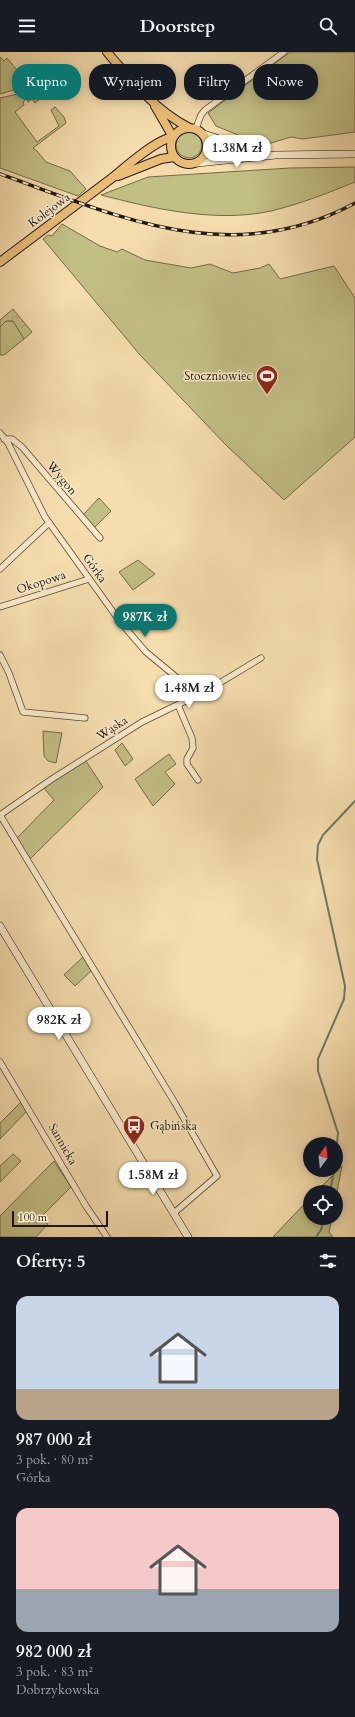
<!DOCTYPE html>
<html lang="pl">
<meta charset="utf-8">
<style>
body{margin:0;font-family:Cardo,serif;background:#242831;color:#f1f3f6;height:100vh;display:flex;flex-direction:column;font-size:15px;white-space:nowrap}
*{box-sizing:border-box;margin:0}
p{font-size:13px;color:#9ea1a6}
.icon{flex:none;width:22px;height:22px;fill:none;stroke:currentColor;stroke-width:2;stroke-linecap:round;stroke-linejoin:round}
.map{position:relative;height:1185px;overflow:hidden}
.drawer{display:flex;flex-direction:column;background:#171b24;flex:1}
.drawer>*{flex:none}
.guide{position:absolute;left:12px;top:12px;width:331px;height:36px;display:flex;gap:8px}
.needle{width:26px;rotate:15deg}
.controls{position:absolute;left:303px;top:1085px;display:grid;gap:8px}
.controls a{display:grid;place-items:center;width:40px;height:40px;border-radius:50%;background:#171b24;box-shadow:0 2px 10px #0003;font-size:20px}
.scale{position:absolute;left:12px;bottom:10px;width:96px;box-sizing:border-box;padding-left:4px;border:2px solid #23170c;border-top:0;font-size:11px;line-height:14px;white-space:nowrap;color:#23170c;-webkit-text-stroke:3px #f8e9ca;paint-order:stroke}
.price{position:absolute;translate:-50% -34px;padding:0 9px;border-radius:14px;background:#fff;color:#222;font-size:13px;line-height:26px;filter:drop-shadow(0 1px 2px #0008)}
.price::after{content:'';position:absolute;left:50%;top:24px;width:12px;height:9px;margin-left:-6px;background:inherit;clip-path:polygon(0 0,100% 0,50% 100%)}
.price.selected{background:#0f766e;color:#fff}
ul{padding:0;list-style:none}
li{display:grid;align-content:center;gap:8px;height:212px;padding:0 16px}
li span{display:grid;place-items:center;height:124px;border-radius:12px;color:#555}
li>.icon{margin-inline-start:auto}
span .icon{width:72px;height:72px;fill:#fffc;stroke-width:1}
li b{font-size:17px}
h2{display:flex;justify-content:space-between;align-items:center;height:48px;padding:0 16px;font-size:17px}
.chip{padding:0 14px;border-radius:16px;background:#171b24;box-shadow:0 2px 10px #0003;font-size:14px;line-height:36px}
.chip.selected{background:#0f766e;color:#fff}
header{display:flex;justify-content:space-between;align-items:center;height:52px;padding:0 16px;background:#171b24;font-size:18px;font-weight:600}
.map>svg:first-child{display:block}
</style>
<header><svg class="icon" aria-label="menu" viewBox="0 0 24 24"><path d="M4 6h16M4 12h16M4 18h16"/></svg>Doorstep<svg class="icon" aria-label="search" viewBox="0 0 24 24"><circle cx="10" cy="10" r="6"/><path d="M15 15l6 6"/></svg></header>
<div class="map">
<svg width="355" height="1185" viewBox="0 0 355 1185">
<defs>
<pattern id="forest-crowns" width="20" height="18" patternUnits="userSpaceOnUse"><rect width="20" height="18" fill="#c2bf85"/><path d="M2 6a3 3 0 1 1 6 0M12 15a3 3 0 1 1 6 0" fill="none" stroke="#a6a372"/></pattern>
</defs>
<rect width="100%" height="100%" fill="#f5ddad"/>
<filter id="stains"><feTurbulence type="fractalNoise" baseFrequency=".005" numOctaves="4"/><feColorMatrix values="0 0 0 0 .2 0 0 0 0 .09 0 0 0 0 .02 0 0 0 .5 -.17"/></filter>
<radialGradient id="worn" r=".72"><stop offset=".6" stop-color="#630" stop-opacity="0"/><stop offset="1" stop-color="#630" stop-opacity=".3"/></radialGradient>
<g fill="#c2bf85" stroke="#726b48">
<polygon points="290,0 355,0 355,80 303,87 291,85 271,91 264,91 243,85 216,74 208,61"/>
<polygon points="0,5 4,9 7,6 26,29 28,34 0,42"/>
<polygon points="22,41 33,42 42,45 35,51 32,47 28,50 26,47 23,50 24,53 15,60 37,90 59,74 51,58 55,55 64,65 66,71 33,96 37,99 46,110 70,119 86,137 78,144 0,116 0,46"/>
<circle cx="189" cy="93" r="13"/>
<polygon points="214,89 252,103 211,106"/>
<path d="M355 115V130C328 141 300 152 271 159 216 171 155 157 101 143L148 125 290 116Z"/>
<polygon points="62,172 100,194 117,200 122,197 145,208 191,216 210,212 233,221 260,216 269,212 280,227 334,214 355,246 355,385 284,448 226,393 141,304 43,187 48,183 52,184"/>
<polygon points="6,269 14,269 24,287 4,303 0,303 0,275"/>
<polygon points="99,446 111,459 93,477 82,464"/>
<polygon points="138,508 155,522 133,538 119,520"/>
<polygon points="43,679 62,681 56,711 48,709 44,704"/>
<polygon points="122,691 133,707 125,714 115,698"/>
<polygon points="169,702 176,712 165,720 175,732 153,754 135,727"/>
<polygon points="86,709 103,735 30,807 17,786 54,748 43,735"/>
<polygon points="84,904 92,918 75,934 64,923"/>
<polygon points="22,1049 27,1059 0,1087 0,1071"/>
<polygon points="13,1102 21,1109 0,1130 0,1114"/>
<polygon points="54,1109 71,1135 40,1166 48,1172 36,1185 0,1185 0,1164"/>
<polygon points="342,1114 336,1145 336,1140 316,1140"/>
<polygon points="310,1146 310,1166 332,1166 329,1180 333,1185 273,1185"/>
</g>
<polygon fill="url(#forest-crowns)" stroke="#726b48" points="13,257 32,280 24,287 13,269 6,269 0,275 0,268"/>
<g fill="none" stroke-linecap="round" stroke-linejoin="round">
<g stroke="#6c7a6a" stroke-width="2">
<polyline points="336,1105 338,1081 318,1019 318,1007 344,947 345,934 317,807 318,793 323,783 355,749"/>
<polyline points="330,1140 334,1118"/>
<polyline points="316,1185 321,1178 324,1166"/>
</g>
<g stroke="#584834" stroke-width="7">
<g id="minor">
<polyline points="196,76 201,63 205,58 284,0"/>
<polyline points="0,381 8,391 45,465 121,571 146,600 198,643"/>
<polyline points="4,387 12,387 22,395 100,486"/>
<polyline points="0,517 49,471"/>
<polyline points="0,555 89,527"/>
<polyline points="0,603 9,621 23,660 85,666"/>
<polyline points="178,653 192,686 193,696 187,707 187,712 198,728"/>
<polyline points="0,763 175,1051 217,1124 174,1161"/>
<polyline points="0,763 52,727 142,670 208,638 261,606"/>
<polyline points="0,1010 86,1154 107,1185"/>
</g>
</g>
<g stroke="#23170c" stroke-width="8">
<g id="secondary">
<polyline points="204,82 267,103"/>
<polyline points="197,111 276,103 355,102"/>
<polyline points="0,874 188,1185"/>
</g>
</g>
<g stroke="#23170c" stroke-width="10">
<g id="primary">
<path d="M107 0C130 27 156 59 188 75"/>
<polyline points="155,54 173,85"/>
<circle cx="189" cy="94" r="18"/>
<polyline points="118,124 161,107 174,105"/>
<path d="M0 210 112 126C125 115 157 87 173 85"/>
</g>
</g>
<use href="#minor" stroke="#f8e9ca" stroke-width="5.5"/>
<use href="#secondary" stroke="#f8e9ca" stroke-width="7"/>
<use href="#primary" stroke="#eabe76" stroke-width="8"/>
<g stroke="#23170c" stroke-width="3.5">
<path id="rail" d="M0 122C120 165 231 218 355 151"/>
</g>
<use href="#rail" stroke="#f8e9ca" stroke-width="2" stroke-dasharray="6" stroke-linecap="butt"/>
</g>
<defs>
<g id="stadium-pin" transform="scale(1.15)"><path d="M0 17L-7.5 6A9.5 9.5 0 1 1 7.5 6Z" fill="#8f2418" stroke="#f8e9ca"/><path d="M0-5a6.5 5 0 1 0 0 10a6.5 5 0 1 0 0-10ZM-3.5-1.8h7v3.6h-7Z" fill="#fff"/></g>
<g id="bus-pin" transform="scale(1.15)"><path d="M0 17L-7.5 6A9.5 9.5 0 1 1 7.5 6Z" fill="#8f2418" stroke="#f8e9ca"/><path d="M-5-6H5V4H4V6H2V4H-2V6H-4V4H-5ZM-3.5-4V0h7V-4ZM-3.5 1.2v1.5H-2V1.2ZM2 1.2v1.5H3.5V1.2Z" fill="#fff"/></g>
</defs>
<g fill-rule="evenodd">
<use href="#stadium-pin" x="267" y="324"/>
<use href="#bus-pin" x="134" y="1074"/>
</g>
<g text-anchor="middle" stroke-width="3" stroke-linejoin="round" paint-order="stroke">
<g font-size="12" fill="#23170c" stroke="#f8e9ca">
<text transform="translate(49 158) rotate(-37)" y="4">Kolejowa</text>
<text transform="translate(62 426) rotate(50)" y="4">Wygon</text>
<text transform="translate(95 516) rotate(55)" y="4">Górka</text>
<text transform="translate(41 530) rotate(-18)" y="4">Okopowa</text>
<text transform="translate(112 676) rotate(-33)" y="4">Wąska</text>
<text transform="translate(63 1092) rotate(60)" y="4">Sannicka</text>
</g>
<g font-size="12" fill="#23170c" stroke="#f8e9ca" text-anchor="end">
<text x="252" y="328">Stoczniowiec</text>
<text x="150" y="1078" text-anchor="start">Gąbińska</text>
</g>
</g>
<rect width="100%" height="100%" filter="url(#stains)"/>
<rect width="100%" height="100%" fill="url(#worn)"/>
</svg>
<div class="controls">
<a><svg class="needle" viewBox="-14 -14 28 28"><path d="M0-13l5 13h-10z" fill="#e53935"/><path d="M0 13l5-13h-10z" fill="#9ea1a6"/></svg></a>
<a><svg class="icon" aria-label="locate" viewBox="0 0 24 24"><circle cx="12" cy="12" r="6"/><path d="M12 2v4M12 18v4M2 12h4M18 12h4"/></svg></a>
</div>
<div class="scale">100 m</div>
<b class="price" style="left:237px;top:117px">1.38M zł</b>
<b class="price selected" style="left:145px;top:586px">987K zł</b>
<b class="price" style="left:189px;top:657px">1.48M zł</b>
<b class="price" style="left:59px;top:989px">982K zł</b>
<b class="price" style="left:153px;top:1144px">1.58M zł</b>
<div class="guide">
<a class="chip selected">Kupno</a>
<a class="chip">Wynajem</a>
<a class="chip">Filtry</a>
<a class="chip">Nowe</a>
</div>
</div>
<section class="drawer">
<h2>Oferty: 5<svg class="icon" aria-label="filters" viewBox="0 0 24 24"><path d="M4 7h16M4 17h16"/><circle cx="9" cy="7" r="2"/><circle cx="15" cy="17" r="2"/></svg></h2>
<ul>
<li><span style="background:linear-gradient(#c9d6e8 75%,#b9a48a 0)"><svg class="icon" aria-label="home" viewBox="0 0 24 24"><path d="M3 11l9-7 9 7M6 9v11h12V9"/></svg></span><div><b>987 000 zł</b><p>3 pok. · 80 m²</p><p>Górka</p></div></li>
<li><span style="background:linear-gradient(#f6c9c9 65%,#9aa5b1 0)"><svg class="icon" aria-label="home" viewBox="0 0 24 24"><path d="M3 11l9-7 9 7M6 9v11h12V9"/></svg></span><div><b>982 000 zł</b><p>3 pok. · 83 m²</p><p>Dobrzykowska</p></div></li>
</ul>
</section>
